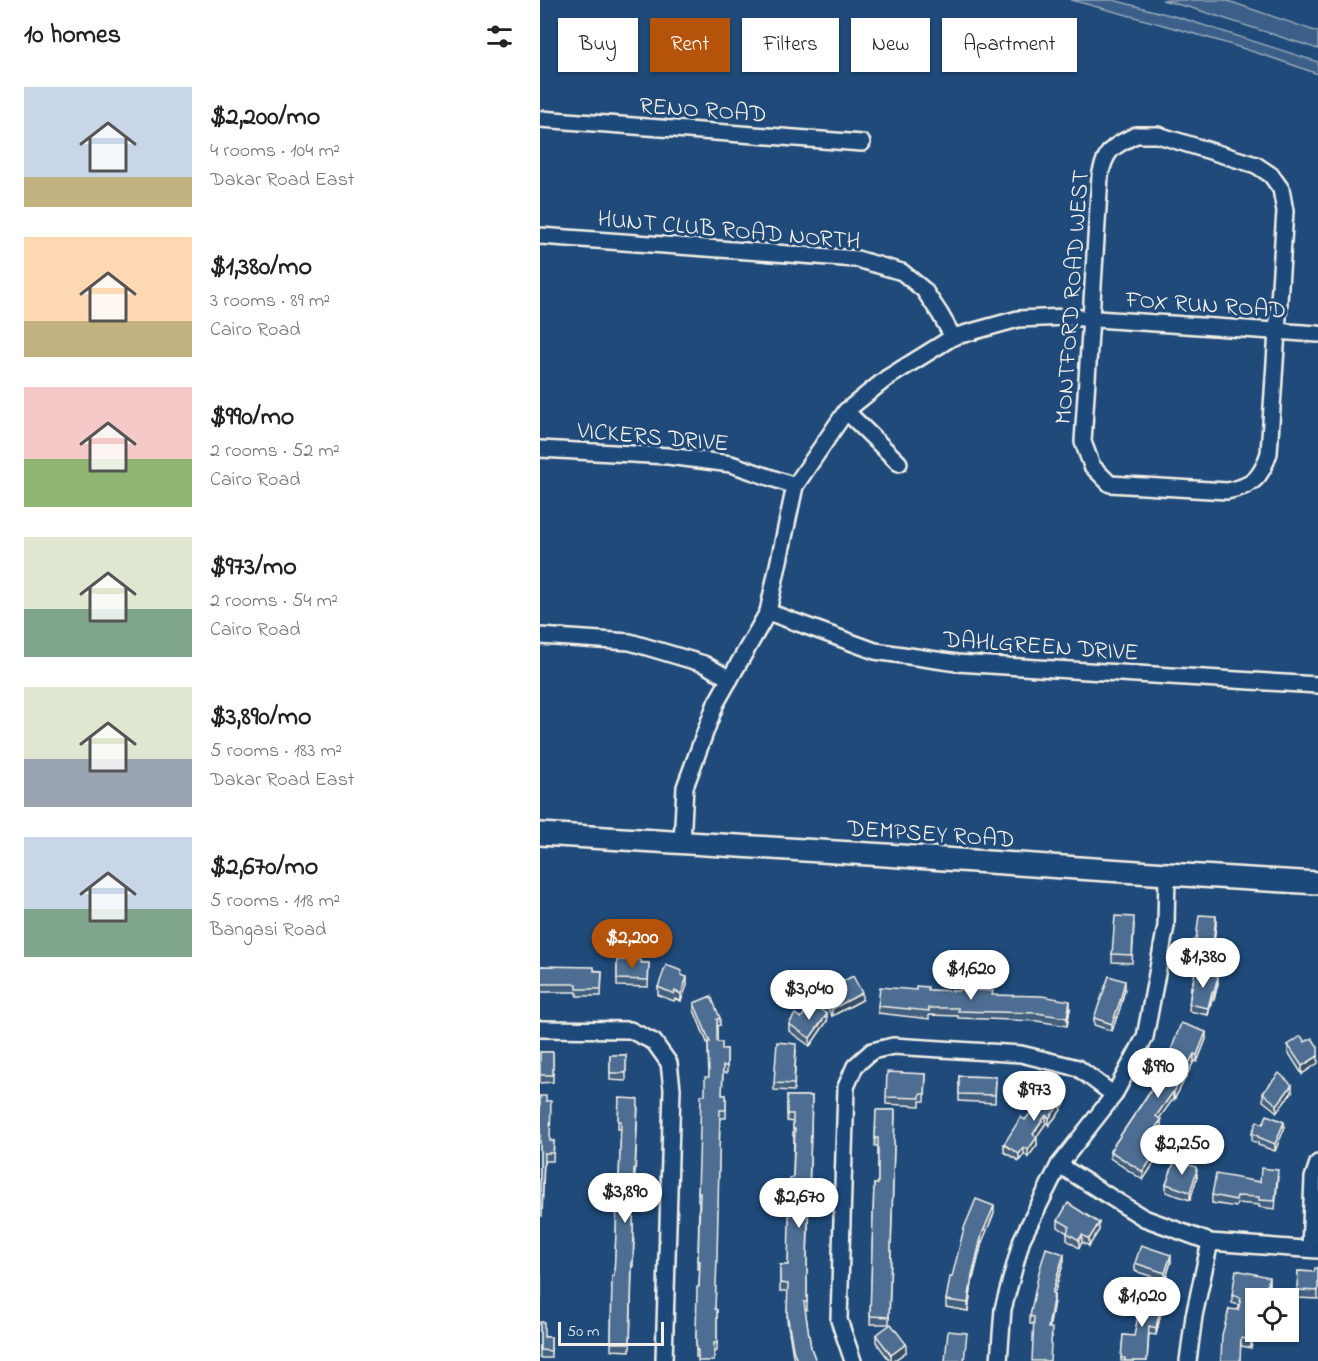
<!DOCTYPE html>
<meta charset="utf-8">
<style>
body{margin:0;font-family:"Indie Flower",sans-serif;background:#f6f6f6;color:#222;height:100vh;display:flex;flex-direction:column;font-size:22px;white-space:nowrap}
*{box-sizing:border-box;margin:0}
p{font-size:20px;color:#767676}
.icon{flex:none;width:33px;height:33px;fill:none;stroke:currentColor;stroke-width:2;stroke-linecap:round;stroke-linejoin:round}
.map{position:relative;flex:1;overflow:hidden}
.details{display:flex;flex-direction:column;background:#fff;width:540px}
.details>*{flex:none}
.banner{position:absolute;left:18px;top:18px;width:570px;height:54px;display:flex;gap:12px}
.tools{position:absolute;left:705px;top:1288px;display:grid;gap:12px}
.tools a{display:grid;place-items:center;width:54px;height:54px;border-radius:0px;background:#fff;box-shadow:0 2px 4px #0004;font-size:30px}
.scale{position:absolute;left:18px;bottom:15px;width:106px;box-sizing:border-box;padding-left:6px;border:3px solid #f4f1e8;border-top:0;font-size:16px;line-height:21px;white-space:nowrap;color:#f4f1e8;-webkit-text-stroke:4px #1f4a7a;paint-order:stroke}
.price{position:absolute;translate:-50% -51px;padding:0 14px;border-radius:21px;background:#fff;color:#222;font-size:20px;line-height:39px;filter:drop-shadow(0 2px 3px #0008)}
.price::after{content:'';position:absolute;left:50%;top:36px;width:18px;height:14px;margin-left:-9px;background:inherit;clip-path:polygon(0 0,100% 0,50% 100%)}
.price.on{background:#b45309;color:#fff}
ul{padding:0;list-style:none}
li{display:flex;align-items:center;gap:18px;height:150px;padding:0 24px}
li span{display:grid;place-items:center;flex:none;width:168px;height:120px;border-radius:0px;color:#555}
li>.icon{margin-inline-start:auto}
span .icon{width:72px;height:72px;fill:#fffc;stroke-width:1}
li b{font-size:26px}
h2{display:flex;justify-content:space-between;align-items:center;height:72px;padding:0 24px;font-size:26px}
.chip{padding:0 21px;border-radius:0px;background:#fff;box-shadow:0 2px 4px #0004;font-size:21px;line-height:54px}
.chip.on{background:#b45309;color:#fff}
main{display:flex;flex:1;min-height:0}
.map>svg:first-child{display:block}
</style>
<main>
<section class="details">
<h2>10 homes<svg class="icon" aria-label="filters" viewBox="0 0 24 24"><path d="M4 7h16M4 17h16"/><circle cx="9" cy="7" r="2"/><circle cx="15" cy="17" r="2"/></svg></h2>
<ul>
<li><span style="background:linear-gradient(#c9d6e8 75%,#c2b280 0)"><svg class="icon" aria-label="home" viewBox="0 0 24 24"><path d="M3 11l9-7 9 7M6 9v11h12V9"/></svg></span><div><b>$2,200/mo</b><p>4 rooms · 104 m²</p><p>Dakar Road East</p></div></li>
<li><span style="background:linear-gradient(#ffd9b3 70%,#c2b280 0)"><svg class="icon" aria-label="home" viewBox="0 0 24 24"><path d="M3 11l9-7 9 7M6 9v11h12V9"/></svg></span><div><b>$1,380/mo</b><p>3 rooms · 89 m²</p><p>Cairo Road</p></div></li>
<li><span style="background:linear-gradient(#f6c9c9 60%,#8fb573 0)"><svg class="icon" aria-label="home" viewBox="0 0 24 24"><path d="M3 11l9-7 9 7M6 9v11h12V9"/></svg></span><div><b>$990/mo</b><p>2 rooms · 52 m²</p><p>Cairo Road</p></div></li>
<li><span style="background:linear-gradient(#dfe7d0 60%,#7fa58c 0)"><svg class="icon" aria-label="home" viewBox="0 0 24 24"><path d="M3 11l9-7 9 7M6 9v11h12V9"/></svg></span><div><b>$973/mo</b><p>2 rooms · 54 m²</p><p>Cairo Road</p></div></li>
<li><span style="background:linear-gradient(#dfe7d0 60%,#9aa5b1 0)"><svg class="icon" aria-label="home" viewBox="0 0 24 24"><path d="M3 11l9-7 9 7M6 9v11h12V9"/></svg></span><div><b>$3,890/mo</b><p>5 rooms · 183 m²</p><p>Dakar Road East</p></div></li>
<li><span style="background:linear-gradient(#c9d6e8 60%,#7fa58c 0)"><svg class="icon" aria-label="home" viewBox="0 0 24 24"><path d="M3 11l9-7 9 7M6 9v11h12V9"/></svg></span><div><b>$2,670/mo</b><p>5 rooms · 118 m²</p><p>Bangasi Road</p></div></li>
</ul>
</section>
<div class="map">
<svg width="778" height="1361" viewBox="0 0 778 1361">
<rect width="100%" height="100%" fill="#1f4a7a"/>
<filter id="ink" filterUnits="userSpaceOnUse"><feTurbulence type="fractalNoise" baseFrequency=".0167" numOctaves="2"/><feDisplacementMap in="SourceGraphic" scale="12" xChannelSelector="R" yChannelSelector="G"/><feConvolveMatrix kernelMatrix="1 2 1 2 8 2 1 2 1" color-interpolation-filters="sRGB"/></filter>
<g filter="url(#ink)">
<g fill="#3a5f88" stroke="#97a8b8" stroke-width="1.5">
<path d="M531 0H573L641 18 778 62V74C697 44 614 22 531 0Z"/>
<polygon points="622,0 684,0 694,3 778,32 778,49 655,9"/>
</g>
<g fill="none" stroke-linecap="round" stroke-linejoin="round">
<g stroke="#f4f1e8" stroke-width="20">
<g id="minor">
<polyline points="0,119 322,143"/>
<path d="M596 135H618L716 165 731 175 741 189 745 211 729 453C721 478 713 486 687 491L570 484 552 466 543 442 560 176C566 149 572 147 596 135Z"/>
<polyline points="0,236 317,259 362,272 384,290 400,314 413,337"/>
<polyline points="306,411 359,463"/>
<polyline points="0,449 128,456 191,464 255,486"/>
<polyline points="228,612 335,651 417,663 778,685"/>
<polyline points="0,636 90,642 164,664 190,679"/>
<polyline points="142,843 145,787 176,703 228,612 255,486 306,411 347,378 413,337 478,319 527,317 778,334"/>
<polyline points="0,1029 90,1030 114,1042 129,1063 132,1089 124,1361"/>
<polyline points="519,1165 604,1218 670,1242 778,1250"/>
<polyline points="770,1249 773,1178 778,1163"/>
<polyline points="313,1361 299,1320 306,1087 315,1066 332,1051 353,1046 481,1054 538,1068 574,1095"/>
<polyline points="459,1361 463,1309 482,1239 519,1165 574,1095 605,1037 626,926 627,874"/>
<polyline points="648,1361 654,1316 670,1242"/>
</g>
</g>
<g stroke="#f4f1e8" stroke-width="26">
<polyline id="secondary" points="0,834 345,855 627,874 778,883"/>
</g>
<use href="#minor" stroke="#1f4a7a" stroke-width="15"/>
<use href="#secondary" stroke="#1f4a7a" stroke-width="21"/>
</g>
<g fill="#425f7e" stroke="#f4f1e8" stroke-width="1.5">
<polygon points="676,924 672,961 652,959 652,952 656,940"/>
<polygon points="594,925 592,963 572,962 572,954"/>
<polygon points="77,960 109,963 108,987 77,986"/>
<polygon points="0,966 62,971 61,996 37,996 37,992 0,992"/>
<polygon points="142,975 147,985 141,1001 135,999 134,1001 118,995 118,987"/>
<polygon points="678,983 674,1000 672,999 668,1015 649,1011 651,986"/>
<polygon points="585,989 580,1008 572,1031 554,1025 554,1018"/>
<polygon points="376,990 388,990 452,995 530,1009 527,1026 497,1021 418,1018 418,1016 389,1015 389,1019 338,1013 338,1006"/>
<polygon points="283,992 322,1000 292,1016 283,999"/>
<polygon points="154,1003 180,1025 177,1026 177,1042 182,1049 187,1049 187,1073 183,1073 182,1095 186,1095 186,1118 180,1118 175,1309 177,1310 177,1351 174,1351 158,1357 156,1357 156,1335 160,1269 158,1269 159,1201 158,1201 158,1193 165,1095 169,1077 168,1045 154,1010"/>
<polygon points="287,1021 270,1046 249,1031 249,1024"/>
<polygon points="666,1039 657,1062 654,1061 634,1100 633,1099 619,1118 621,1127 609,1145 609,1149 608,1151 614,1163 603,1180 570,1158 570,1151 612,1088 612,1081 626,1064"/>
<polygon points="765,1042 762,1074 748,1052 748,1045"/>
<polygon points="256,1051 254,1091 234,1090 234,1083"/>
<polygon points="0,1052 13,1052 13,1082 0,1083"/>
<polygon points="70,1055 86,1055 86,1081 70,1080"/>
<polygon points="386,1074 385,1101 380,1101 380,1106 346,1104 346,1097"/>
<polygon points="419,1076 456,1077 455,1103 419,1101"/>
<polygon points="752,1092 737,1112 723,1101 723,1093"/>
<polygon points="0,1096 6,1101 10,1141 14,1141 13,1161 4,1161 2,1216 0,1216"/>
<polygon points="247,1096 272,1096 267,1262 267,1310 265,1310 271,1348 276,1361 254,1361 253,1356 247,1320 248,1291 240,1291 240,1265 248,1265 253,1178 254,1136 253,1136 253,1122 247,1121"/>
<polygon points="79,1098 98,1106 95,1176 94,1176 93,1233 94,1240 93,1267 92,1267 90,1351 71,1350 72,1276 74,1276 79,1180 81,1129 78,1129"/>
<polygon points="525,1103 521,1108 521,1110 509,1125 506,1123 496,1137 497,1145 488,1157 484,1154 479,1161 464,1152 464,1144 485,1120"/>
<polygon points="336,1110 355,1110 349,1324 330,1324 334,1184 338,1184 338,1146 335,1146"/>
<polygon points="723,1124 744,1129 735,1151 718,1145 718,1143 712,1141 712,1133"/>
<polygon points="656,1170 657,1177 650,1200 626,1192 626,1184"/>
<polygon points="738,1177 735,1209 719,1207 719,1205 697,1203 696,1207 672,1203 672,1195"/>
<polygon points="454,1213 442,1242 432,1283 428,1311 406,1307 406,1300 412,1277"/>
<polygon points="518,1220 559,1230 549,1246 542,1242 539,1248 527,1240 527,1233 518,1227"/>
<polygon points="524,1261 514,1294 514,1301 509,1328 512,1336 494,1324 490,1324 490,1316"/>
<polygon points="631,1262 625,1281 595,1271 595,1263"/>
<polygon points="778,1268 778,1299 757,1298 758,1271 774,1272"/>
<polygon points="729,1284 726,1299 713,1300 708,1326 714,1335 711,1348 701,1346 698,1310 699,1305 692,1303 692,1295"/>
<polygon points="623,1303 616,1335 609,1334 607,1361 581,1361 583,1335 594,1336"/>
<polygon points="0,1322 4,1337 11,1337 11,1358 0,1358"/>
<polygon points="336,1335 366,1352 353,1361 350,1361 336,1342"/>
</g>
<g fill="#364d66" stroke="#f4f1e8" stroke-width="1.5">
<polygon points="676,916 676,924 672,961 672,954"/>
<polygon points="678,976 678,983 674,1000 674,992"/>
<polygon points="147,977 147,985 141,1001 141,994"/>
<polygon points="585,981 585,989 580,1008 572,1031 572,1024"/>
<polygon points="672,992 672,999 668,1015 668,1008"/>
<polygon points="322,993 322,1000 292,1016 292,1009"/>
<polygon points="530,1001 530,1009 527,1026 527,1018"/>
<polygon points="287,1014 287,1021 270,1046 270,1038"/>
<polygon points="180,1018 180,1025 177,1026 177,1019"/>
<polygon points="666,1032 666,1039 657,1062 657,1055"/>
<polygon points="654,1054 654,1061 634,1100 634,1092"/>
<polygon points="778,1056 778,1063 762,1074 762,1066"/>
<polygon points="752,1085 752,1092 737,1112 737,1105"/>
<polygon points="633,1092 633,1099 616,1123 616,1116"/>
<polygon points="525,1096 525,1103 521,1108 521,1110 509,1125 509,1118"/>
<polygon points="506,1115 506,1123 493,1142 493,1134"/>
<polygon points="621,1120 621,1127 609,1145 609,1149 605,1157 605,1149 607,1140"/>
<polygon points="744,1122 744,1129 735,1151 735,1144"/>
<polygon points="497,1137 497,1145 488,1157 488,1150"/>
<polygon points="484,1147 484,1154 479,1161 479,1154"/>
<polygon points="614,1155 614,1163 603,1180 603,1172"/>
<polygon points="656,1167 657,1177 650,1200 650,1192"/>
<polygon points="454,1206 454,1213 442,1242 432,1283 428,1311 428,1303 432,1276 442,1234"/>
<polygon points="559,1223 559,1230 549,1246 549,1239"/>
<polygon points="542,1235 542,1242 539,1248 539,1240"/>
<polygon points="524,1254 524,1261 514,1294 514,1301 508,1336 508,1328 512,1293"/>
<polygon points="631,1255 631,1262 625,1281 625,1273"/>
<polygon points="729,1277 729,1284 725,1299 725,1295"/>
<polygon points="713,1292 713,1300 706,1333 706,1326"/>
<polygon points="623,1295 623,1303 616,1335 616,1328"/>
<polygon points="714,1327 714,1335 711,1348 711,1340"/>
<polygon points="366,1344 366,1352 353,1361 351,1361 351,1355"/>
</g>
<g fill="#4d6e92" stroke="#f4f1e8" stroke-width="1.5">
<polygon points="659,915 676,916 672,954 652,952 654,940 656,940"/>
<polygon points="575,916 594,917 592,955 572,954"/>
<polygon points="77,960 101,960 101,963 109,963 108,980 77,979"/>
<polygon points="126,965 142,971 141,975 147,977 141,994 135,991 134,994 118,987"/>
<polygon points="0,966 54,967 54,971 62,971 61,989 37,989 37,984 0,984"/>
<polygon points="655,971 678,976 674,992 672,992 668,1008 649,1004"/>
<polygon points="313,976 322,993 292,1009 283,992"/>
<polygon points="569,976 585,981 580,1001 572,1024 554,1018"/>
<polygon points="376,986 388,987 388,990 418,991 419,989 453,991 452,995 502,996 530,1001 527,1018 497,1013 418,1011 418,1008 389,1008 389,1011 338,1006 340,987 376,990"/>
<polygon points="171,996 180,1018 177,1019 177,1042 182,1042 182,1049 187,1049 187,1066 183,1066 182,1095 186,1095 186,1110 180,1110 177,1260 175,1309 177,1310 177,1343 174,1343 174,1361 158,1361 158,1350 156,1350 156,1335 157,1287 159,1287 160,1261 158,1261 160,1193 158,1193 161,1095 165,1095 165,1077 169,1077 168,1042 170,1042 154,1003"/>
<polygon points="272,1004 287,1014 270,1038 249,1024 255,1014 261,1018"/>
<polygon points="641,1023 666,1032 657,1055 654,1054 634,1092 633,1092 616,1116 621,1120 607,1140 609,1142 605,1149 614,1155 603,1172 570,1151 616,1083 612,1081 622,1061 626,1064"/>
<polygon points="761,1036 765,1042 772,1038 778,1047 778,1056 762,1066 748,1045"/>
<polygon points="237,1042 256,1044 254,1084 234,1083"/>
<rect x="0" y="1052" width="13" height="23"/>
<rect x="70" y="1055" width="16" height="18"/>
<polygon points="347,1072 386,1074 385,1094 380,1094 380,1098 346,1097"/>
<polygon points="739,1073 752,1085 737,1105 723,1093"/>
<polygon points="419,1076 456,1077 455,1095 419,1094"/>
<polygon points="512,1086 525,1096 519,1102 521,1103 509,1118 506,1115 493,1134 497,1137 488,1150 484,1147 479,1154 464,1144 481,1117 485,1120"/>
<polygon points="0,1096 6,1096 6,1101 11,1101 10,1141 14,1141 13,1153 4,1153 2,1209 0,1209"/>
<polygon points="247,1096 272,1096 267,1256 267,1302 264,1302 271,1348 276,1361 257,1361 253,1349 247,1313 248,1284 240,1283 240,1265 248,1265 250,1178 253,1178 255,1129 253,1129 253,1114 247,1114"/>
<polygon points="79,1098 98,1099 95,1169 94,1169 93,1233 94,1233 93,1260 92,1260 90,1343 71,1343 72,1276 74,1276 76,1232 77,1180 79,1180 81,1121 78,1121"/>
<polygon points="336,1110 355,1110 349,1317 330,1316 334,1184 338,1184 338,1138 335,1138"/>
<polygon points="727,1115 744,1122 735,1144 718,1137 718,1136 712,1133 717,1121 723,1124"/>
<polygon points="635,1160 656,1167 656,1170 657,1170 650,1192 626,1184"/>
<polygon points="721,1168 738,1170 735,1201 719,1200 719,1197 697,1196 696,1200 672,1195 676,1174 720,1182"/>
<polygon points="436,1199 454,1206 442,1234 432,1276 428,1303 406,1300 410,1277 412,1277 424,1228"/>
<polygon points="528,1203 559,1223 549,1239 542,1235 539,1240 527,1233 529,1226 518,1220"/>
<polygon points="601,1245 631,1255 625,1273 595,1263"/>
<polygon points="506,1248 524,1254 512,1293 514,1294 508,1328 512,1328 510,1361 492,1361 494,1317 490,1316 499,1272"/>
<polygon points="775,1268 778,1268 778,1291 757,1290 758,1271 774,1272"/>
<polygon points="696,1270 729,1277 725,1295 713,1292 706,1326 714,1327 711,1340 701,1338 700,1361 681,1361 682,1335 689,1309 698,1310 701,1298 692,1295"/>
<rect x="0" y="1276" width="1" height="23"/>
<polygon points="603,1291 623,1295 616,1328 609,1326 607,1361 585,1361 585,1358 581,1358 583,1335 594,1336"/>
<polygon points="0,1322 4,1322 4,1337 11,1337 11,1351 0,1350"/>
<polygon points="351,1324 366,1344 351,1355 336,1335"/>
<polygon points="408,1331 427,1333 424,1361 405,1361"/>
</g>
</g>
<g text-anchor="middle" stroke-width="6" stroke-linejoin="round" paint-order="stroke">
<g font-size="24" fill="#f4f1e8" stroke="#1f4a7a">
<text transform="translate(163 109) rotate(4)" y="8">RENO ROAD</text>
<text transform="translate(189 229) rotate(5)" y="8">HUNT CLUB ROAD NORTH</text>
<text transform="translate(531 297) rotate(-86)" y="8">MONTFORD ROAD WEST</text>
<text transform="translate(666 304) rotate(4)" y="8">FOX RUN ROAD</text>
<text transform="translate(113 436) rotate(5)" y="8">VICKERS DRIVE</text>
<text transform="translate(501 645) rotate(4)" y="8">DAHLGREEN DRIVE</text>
<text transform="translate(391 833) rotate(4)" y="8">DEMPSEY ROAD</text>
</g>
</g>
</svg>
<div class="tools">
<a><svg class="icon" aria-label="locate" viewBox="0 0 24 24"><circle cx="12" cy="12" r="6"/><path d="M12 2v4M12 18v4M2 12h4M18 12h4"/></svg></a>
</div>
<div class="scale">50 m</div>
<b class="price on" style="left:92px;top:970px">$2,200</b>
<b class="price" style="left:663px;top:989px">$1,380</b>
<b class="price" style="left:431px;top:1001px">$1,620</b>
<b class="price" style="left:269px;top:1021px">$3,040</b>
<b class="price" style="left:618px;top:1099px">$990</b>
<b class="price" style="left:494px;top:1122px">$973</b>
<b class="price" style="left:642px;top:1176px">$2,250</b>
<b class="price" style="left:85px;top:1224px">$3,890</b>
<b class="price" style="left:259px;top:1229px">$2,670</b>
<b class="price" style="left:602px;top:1328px">$1,020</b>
<div class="banner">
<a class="chip">Buy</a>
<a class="chip on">Rent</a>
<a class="chip">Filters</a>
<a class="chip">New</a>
<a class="chip">Apartment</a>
</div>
</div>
</main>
